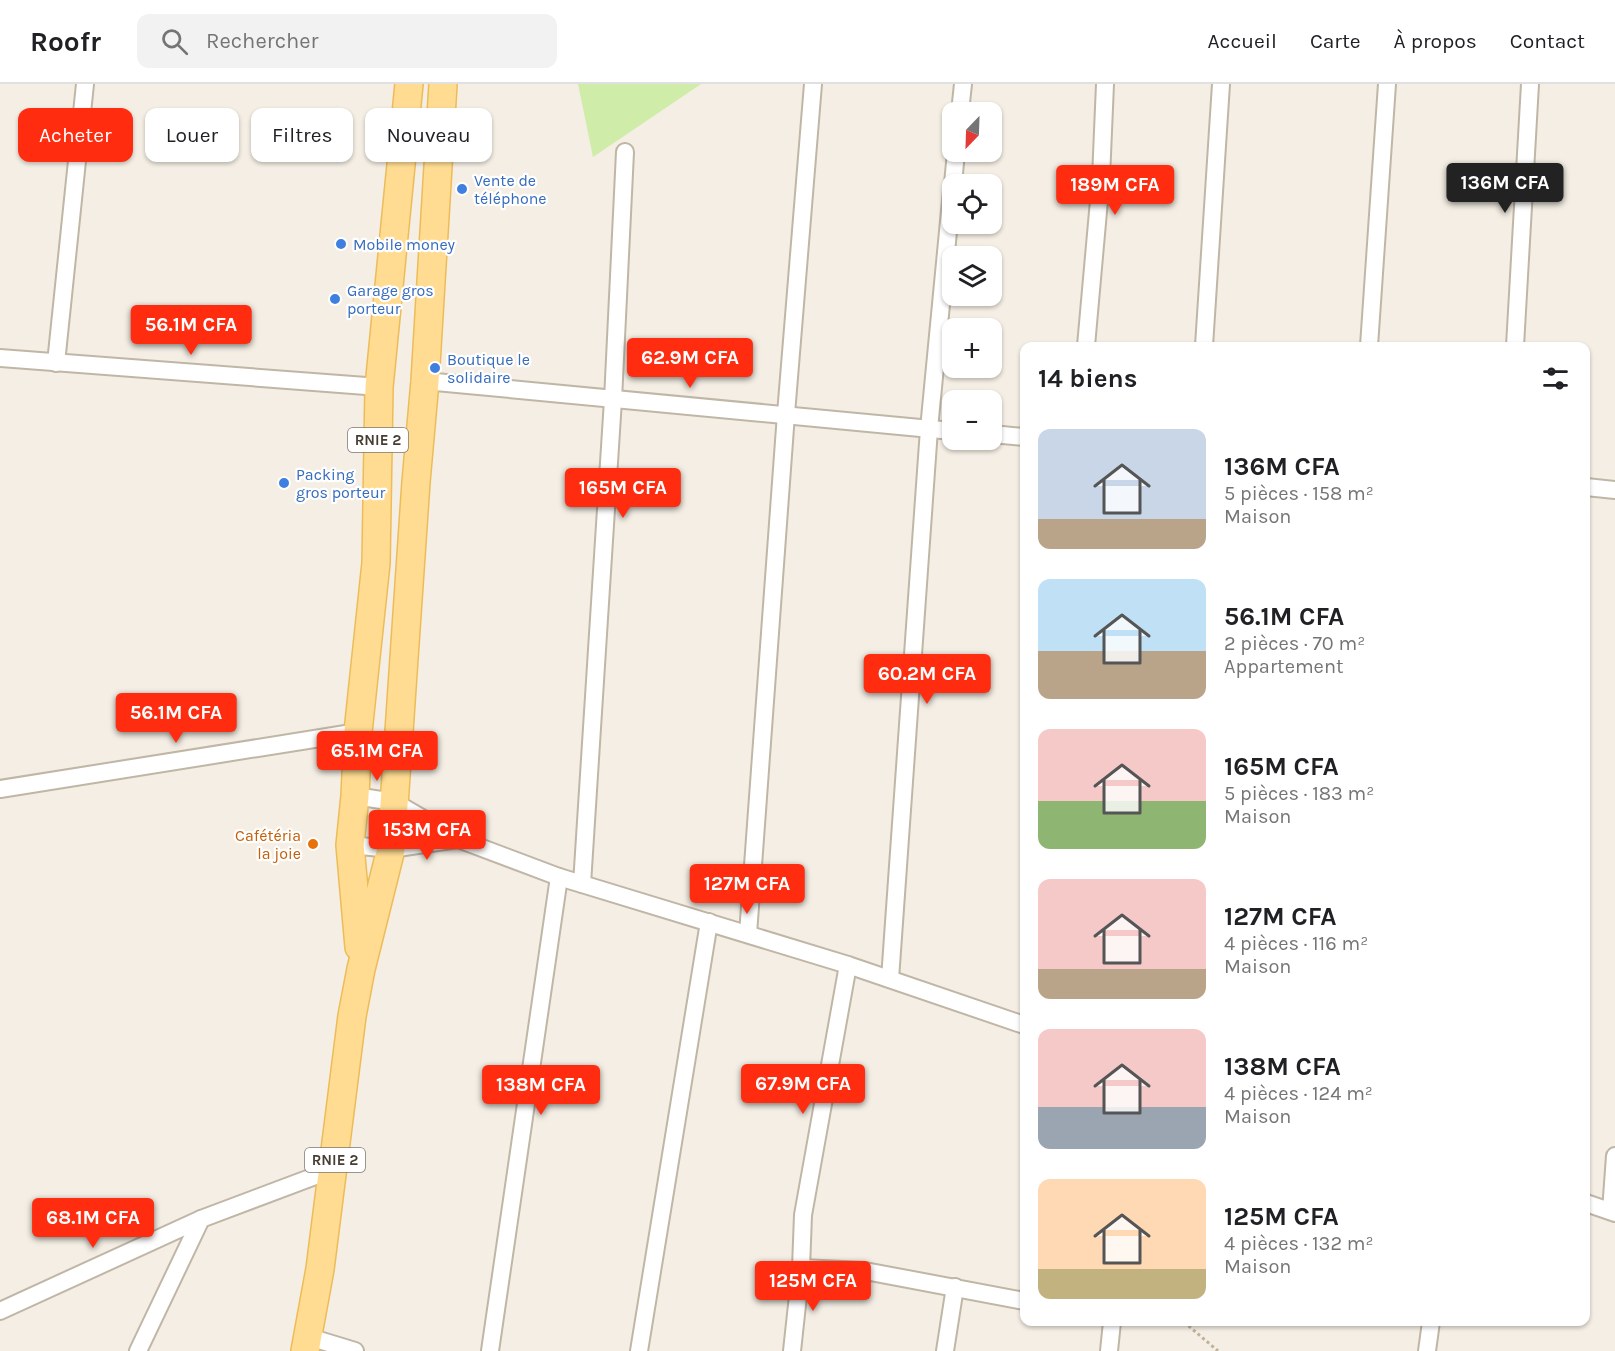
<!DOCTYPE html>
<html lang="fr">
<meta charset="utf-8">
<style>
body{margin:0;font-family:Karla,sans-serif;background:#f2f2f2;color:#202124;height:100vh;display:flex;flex-direction:column;font-size:22px;white-space:nowrap}
*{box-sizing:border-box;margin:0}
p{font-size:20px;color:#757577}
.icon{flex:none;width:33px;height:33px;fill:none;stroke:currentColor;stroke-width:2;stroke-linecap:round;stroke-linejoin:round}
.map{position:relative;flex:1;overflow:hidden}
.panel{position:absolute;left:1020px;top:258px;width:570px;height:984px;display:flex;flex-direction:column;background:#fff;border-radius:12px;box-shadow:0 2px 4px #0004}
.panel>*{flex:none}
.hud{position:absolute;left:18px;top:24px;width:570px;height:54px;display:flex;gap:12px}
.needle{width:39px;rotate:203deg}
.controls{position:absolute;left:942px;top:18px;display:grid;gap:12px}
.controls a{display:grid;place-items:center;width:60px;height:60px;border-radius:12px;background:#fff;box-shadow:0 2px 4px #0004;font-size:30px}
.price{position:absolute;translate:-50% -51px;padding:0 14px;border-radius:6px;background:#ff2c10;color:#fff;font-size:20px;line-height:39px;filter:drop-shadow(0 2px 3px #0008)}
.price::after{content:'';position:absolute;left:50%;top:36px;width:18px;height:14px;margin-left:-9px;background:inherit;clip-path:polygon(0 0,100% 0,50% 100%)}
.price.active{background:#222;color:#fff}
ul{padding:0;list-style:none}
li{display:flex;align-items:center;gap:18px;height:150px;padding:0 18px}
li span{display:grid;place-items:center;flex:none;width:168px;height:120px;border-radius:12px;color:#555}
li>.icon{margin-inline-start:auto}
span .icon{width:72px;height:72px;fill:#fffc;stroke-width:1}
li b{font-size:26px}
h2{display:flex;justify-content:space-between;align-items:center;height:72px;padding:0 18px;font-size:26px}
.pill{padding:0 21px;border-radius:12px;background:#fff;box-shadow:0 2px 4px #0004;font-size:21px;line-height:54px}
.pill.active{background:#ff2c10;color:#fff}
header{display:flex;align-items:center;gap:36px;box-sizing:border-box;height:84px;padding:0 30px;background:#fff;border-bottom:2px solid #e0e0e0}
header strong{font-size:28px}
nav{display:flex;gap:33px;margin-inline-start:auto;font-size:21px}
.search{width:420px;height:54px;background:#f2f2f2;display:flex;align-items:center;gap:15px;box-sizing:border-box;padding:0 21px;border-radius:12px;color:#757577;font-size:22px}
.map>svg:first-child{display:block}
</style>
<header>
<strong>Roofr</strong>
<div class="search"><svg class="icon" aria-label="search" viewBox="0 0 24 24"><circle cx="10" cy="10" r="6"/><path d="M15 15l6 6"/></svg>Rechercher</div>
<nav><a>Accueil</a><a>Carte</a><a>À propos</a><a>Contact</a></nav>
</header>
<div class="map">
<svg width="1615" height="1267" viewBox="0 0 1615 1267">
<rect width="100%" height="100%" fill="#f4eee4"/>
<polygon fill="#d0eca9" points="578,0 701,0 593,73"/>
<g fill="none" stroke-linecap="round" stroke-linejoin="round">
<g stroke="#c0b6a6" stroke-width="20">
<g id="street">
<polyline points="960,28 963,0"/>
<polyline points="953,100 956,68"/>
<polyline points="1086,262 1101,94 1105,0"/>
<polyline points="1204,262 1221,0"/>
<polyline points="1369,262 1387,0"/>
<polyline points="1515,262 1530,0"/>
<polyline points="0,274 379,303"/>
<polyline points="56,279 85,0"/>
<polyline points="425,297 952,347"/>
<polyline points="992,350 1024,353"/>
<polyline points="1586,403 1615,406"/>
<polyline points="0,705 358,648"/>
<polyline points="355,712 394,718 458,755 559,793 848,881 1024,941"/>
<polyline points="350,761 391,765 458,755"/>
<polyline points="582,800 613,316 625,68"/>
<polyline points="748,850 786,330 813,0"/>
<polyline points="890,895 929,345 952,106"/>
<polyline points="1586,1119 1615,1129"/>
<polyline points="1611,1127 1615,1072"/>
<polyline points="801,1184 865,1187 1024,1217"/>
<polyline points="0,1227 201,1135"/>
<polyline points="309,1253 355,1267"/>
<polyline points="138,1267 201,1135 334,1085"/>
<polyline points="490,1267 559,793"/>
<polyline points="639,1267 709,838"/>
<polyline points="792,1267 801,1184 803,1131 848,881"/>
<polyline points="945,1267 955,1203"/>
<polyline points="1109,1267 1112,1238"/>
<polyline points="1427,1267 1431,1238"/>
</g>
</g>
<g stroke="#edbc58" stroke-width="30">
<g id="primary">
<polyline points="359,863 350,761 355,712 358,648 376,479 379,303 409,0"/>
<polyline points="305,1267 320,1185 352,932 361,885 391,765 416,398 425,297 443,0"/>
</g>
</g>
<polyline stroke="#c3b196" stroke-width="3" stroke-dasharray="3 3" stroke-linecap="butt" points="1184,1238 1218,1267"/>
<use href="#street" stroke="#fff" stroke-width="16"/>
<use href="#primary" stroke="#ffdc92" stroke-width="27"/>
</g>
<g fill="#3f7fe0" stroke="#fff" stroke-width="2">
<circle cx="462" cy="105" r="6"/>
<circle cx="341" cy="160" r="6"/>
<circle cx="335" cy="215" r="6"/>
<circle cx="435" cy="284" r="6"/>
<circle cx="284" cy="399" r="6"/>
</g>
<circle fill="#e8710a" stroke="#fff" stroke-width="2" cx="313" cy="760" r="6"/>
<g text-anchor="middle" stroke-width="4.5" stroke-linejoin="round" paint-order="stroke">
<g fill="#fff" stroke="#7e7870" stroke-width="1.5">
<rect x="348" y="344" width="60" height="24" rx="4.5"/>
<rect x="305" y="1064" width="60" height="24" rx="4.5"/>
</g>
<g font-size="15" font-weight="bold" fill="#463e33">
<text x="378" y="361">RNIE 2</text>
<text x="335" y="1081">RNIE 2</text>
</g>
<g font-size="16" fill="#366cbe" stroke="#fff" text-anchor="start">
<text x="474" y="102">Vente de<tspan x="474" dy="18">téléphone</tspan></text>
<text x="353" y="166">Mobile money</text>
<text x="347" y="212">Garage gros<tspan x="347" dy="18">porteur</tspan></text>
<text x="447" y="281">Boutique le<tspan x="447" dy="18">solidaire</tspan></text>
<text x="296" y="396">Packing<tspan x="296" dy="18">gros porteur</tspan></text>
</g>
<g font-size="16" fill="#c56008" stroke="#fff" text-anchor="end">
<text x="301" y="757">Cafétéria<tspan x="301" dy="18">la joie</tspan></text>
</g>
</g>
</svg>
<div class="controls">
<a><svg class="needle" viewBox="-14 -14 28 28"><path d="M0-13l5 13h-10z" fill="#e53935"/><path d="M0 13l5-13h-10z" fill="#757577"/></svg></a>
<a><svg class="icon" aria-label="locate" viewBox="0 0 24 24"><circle cx="12" cy="12" r="6"/><path d="M12 2v4M12 18v4M2 12h4M18 12h4"/></svg></a>
<a><svg class="icon" aria-label="layers" viewBox="0 0 24 24"><path d="M12 4l9 5-9 5-9-5zM3 14l9 5 9-5"/></svg></a>
<a>+</a>
<a>−</a>
</div>
<b class="price active" style="left:1505px;top:130px">136M CFA</b>
<b class="price" style="left:1115px;top:132px">189M CFA</b>
<b class="price" style="left:191px;top:272px">56.1M CFA</b>
<b class="price" style="left:690px;top:305px">62.9M CFA</b>
<b class="price" style="left:623px;top:435px">165M CFA</b>
<b class="price" style="left:927px;top:621px">60.2M CFA</b>
<b class="price" style="left:176px;top:660px">56.1M CFA</b>
<b class="price" style="left:377px;top:698px">65.1M CFA</b>
<b class="price" style="left:427px;top:777px">153M CFA</b>
<b class="price" style="left:747px;top:831px">127M CFA</b>
<b class="price" style="left:803px;top:1031px">67.9M CFA</b>
<b class="price" style="left:541px;top:1032px">138M CFA</b>
<b class="price" style="left:93px;top:1165px">68.1M CFA</b>
<b class="price" style="left:813px;top:1228px">125M CFA</b>
<div class="hud">
<a class="pill active">Acheter</a>
<a class="pill">Louer</a>
<a class="pill">Filtres</a>
<a class="pill">Nouveau</a>
</div>
<section class="panel">
<h2>14 biens<svg class="icon" aria-label="filters" viewBox="0 0 24 24"><path d="M4 7h16M4 17h16"/><circle cx="9" cy="7" r="2"/><circle cx="15" cy="17" r="2"/></svg></h2>
<ul>
<li><span style="background:linear-gradient(#c9d6e8 75%,#b9a48a 0)"><svg class="icon" aria-label="home" viewBox="0 0 24 24"><path d="M3 11l9-7 9 7M6 9v11h12V9"/></svg></span><div><b>136M CFA</b><p>5 pièces · 158 m²</p><p>Maison</p></div></li>
<li><span style="background:linear-gradient(#bfe0f5 60%,#b9a48a 0)"><svg class="icon" aria-label="home" viewBox="0 0 24 24"><path d="M3 11l9-7 9 7M6 9v11h12V9"/></svg></span><div><b>56.1M CFA</b><p>2 pièces · 70 m²</p><p>Appartement</p></div></li>
<li><span style="background:linear-gradient(#f6c9c9 60%,#8fb573 0)"><svg class="icon" aria-label="home" viewBox="0 0 24 24"><path d="M3 11l9-7 9 7M6 9v11h12V9"/></svg></span><div><b>165M CFA</b><p>5 pièces · 183 m²</p><p>Maison</p></div></li>
<li><span style="background:linear-gradient(#f6c9c9 75%,#b9a48a 0)"><svg class="icon" aria-label="home" viewBox="0 0 24 24"><path d="M3 11l9-7 9 7M6 9v11h12V9"/></svg></span><div><b>127M CFA</b><p>4 pièces · 116 m²</p><p>Maison</p></div></li>
<li><span style="background:linear-gradient(#f6c9c9 65%,#9aa5b1 0)"><svg class="icon" aria-label="home" viewBox="0 0 24 24"><path d="M3 11l9-7 9 7M6 9v11h12V9"/></svg></span><div><b>138M CFA</b><p>4 pièces · 124 m²</p><p>Maison</p></div></li>
<li><span style="background:linear-gradient(#ffd9b3 75%,#c2b280 0)"><svg class="icon" aria-label="home" viewBox="0 0 24 24"><path d="M3 11l9-7 9 7M6 9v11h12V9"/></svg></span><div><b>125M CFA</b><p>4 pièces · 132 m²</p><p>Maison</p></div></li>
</ul>
</section>
</div>
